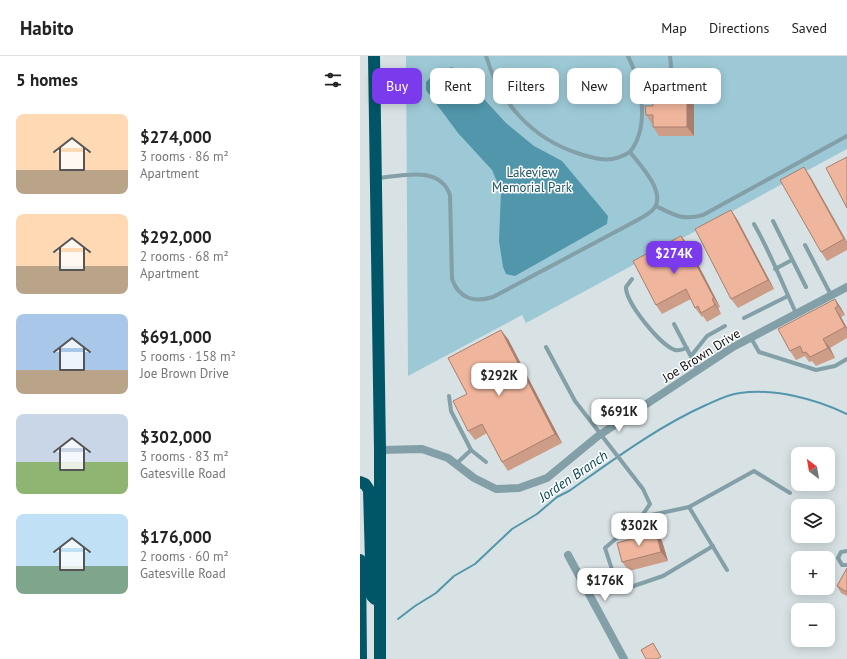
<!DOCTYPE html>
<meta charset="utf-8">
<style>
body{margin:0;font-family:"PT Sans",sans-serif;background:#f2f2f2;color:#222;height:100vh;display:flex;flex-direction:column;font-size:15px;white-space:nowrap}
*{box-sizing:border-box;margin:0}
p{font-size:13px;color:#767676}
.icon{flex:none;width:22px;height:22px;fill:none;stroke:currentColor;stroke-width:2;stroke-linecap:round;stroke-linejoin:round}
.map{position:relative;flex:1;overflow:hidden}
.side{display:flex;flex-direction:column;background:#fff;width:360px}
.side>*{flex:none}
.guide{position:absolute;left:12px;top:12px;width:380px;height:36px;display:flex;gap:8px}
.needle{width:26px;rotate:329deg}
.fabs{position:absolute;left:431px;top:391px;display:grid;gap:8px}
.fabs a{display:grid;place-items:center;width:44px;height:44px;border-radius:8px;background:#fff;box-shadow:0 2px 10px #0003;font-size:20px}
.price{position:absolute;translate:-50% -34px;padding:0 9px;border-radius:8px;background:#fff;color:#222;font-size:13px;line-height:26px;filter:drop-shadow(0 1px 2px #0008)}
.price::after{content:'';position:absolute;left:50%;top:24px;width:12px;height:9px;margin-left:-6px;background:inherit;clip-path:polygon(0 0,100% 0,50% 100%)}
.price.on{background:#7c3aed;color:#fff}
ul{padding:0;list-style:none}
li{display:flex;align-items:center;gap:12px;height:100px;padding:0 16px}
li span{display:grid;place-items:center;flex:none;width:112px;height:80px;border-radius:8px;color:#555}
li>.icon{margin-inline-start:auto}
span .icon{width:48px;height:48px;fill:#fffc;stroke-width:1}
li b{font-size:17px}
h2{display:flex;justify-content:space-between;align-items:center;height:48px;padding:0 16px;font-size:17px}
.chip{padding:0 14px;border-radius:8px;background:#fff;box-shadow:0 2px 10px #0003;font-size:14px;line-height:36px}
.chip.on{background:#7c3aed;color:#fff}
header{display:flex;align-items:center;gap:24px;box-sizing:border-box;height:56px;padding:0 20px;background:#fff;border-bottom:1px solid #e0e0e0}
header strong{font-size:19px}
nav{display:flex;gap:22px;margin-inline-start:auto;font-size:14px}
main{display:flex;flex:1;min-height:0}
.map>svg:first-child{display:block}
</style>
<header>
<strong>Habito</strong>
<nav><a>Map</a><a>Directions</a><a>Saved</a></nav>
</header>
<main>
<section class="side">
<h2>5 homes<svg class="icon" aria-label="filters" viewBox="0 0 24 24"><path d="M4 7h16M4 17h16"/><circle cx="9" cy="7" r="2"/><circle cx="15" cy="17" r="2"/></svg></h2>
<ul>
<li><span style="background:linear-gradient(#ffd9b3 70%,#b9a48a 0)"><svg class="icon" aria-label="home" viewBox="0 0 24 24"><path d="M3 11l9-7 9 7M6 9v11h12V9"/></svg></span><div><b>$274,000</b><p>3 rooms · 86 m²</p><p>Apartment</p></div></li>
<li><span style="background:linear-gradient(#ffd9b3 65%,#b9a48a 0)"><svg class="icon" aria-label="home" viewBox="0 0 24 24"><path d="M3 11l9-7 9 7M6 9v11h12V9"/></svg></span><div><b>$292,000</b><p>2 rooms · 68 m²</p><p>Apartment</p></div></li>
<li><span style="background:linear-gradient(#a9c7e8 70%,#b9a48a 0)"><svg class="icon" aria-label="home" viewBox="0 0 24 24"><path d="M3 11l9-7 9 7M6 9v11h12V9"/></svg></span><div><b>$691,000</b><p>5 rooms · 158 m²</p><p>Joe Brown Drive</p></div></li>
<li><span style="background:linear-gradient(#c9d6e8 60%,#8fb573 0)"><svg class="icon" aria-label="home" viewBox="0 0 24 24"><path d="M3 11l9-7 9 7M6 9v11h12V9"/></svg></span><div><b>$302,000</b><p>3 rooms · 83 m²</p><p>Gatesville Road</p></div></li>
<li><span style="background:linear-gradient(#bfe0f5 65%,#7fa58c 0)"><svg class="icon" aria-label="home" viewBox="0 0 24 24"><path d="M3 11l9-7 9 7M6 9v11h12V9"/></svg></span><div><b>$176,000</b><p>2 rooms · 60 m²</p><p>Gatesville Road</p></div></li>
</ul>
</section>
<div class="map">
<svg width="487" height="603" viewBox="0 0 487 603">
<rect width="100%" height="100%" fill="#d8e2e5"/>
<polygon fill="#9dc9d6" points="46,0 487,0 487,93 166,267 162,259 48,320"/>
<polygon fill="#5196aa" points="92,11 101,18 146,67 174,90 202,105 248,160 247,168 155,220 146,218 143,211 139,185 141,135 132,114 98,77 66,34 66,26 77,15"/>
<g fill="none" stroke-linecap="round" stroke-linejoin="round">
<path stroke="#5196aa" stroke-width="2" d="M38 563 55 550 76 537 94 520 115 508 152 473 177 458 197 441 209 435C253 404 297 371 346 349 357 344 369 338 380 337 414 332 456 343 487 358"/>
<g stroke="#839fa8" stroke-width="4">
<path d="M126 0C140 47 172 83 220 98 239 104 252 107 270 96"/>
<path d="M280 40C309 32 314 32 310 0"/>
<path d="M18 122C42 120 80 109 90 139L92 223C99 243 115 247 133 241L272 167C279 163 291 158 295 151 305 134 279 108 270 96 290 70 282 28 268 0"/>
<path d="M296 150C314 159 323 165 343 159L487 80"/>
<polyline points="413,165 446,231"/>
<path d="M394 168C410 196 422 227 436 257"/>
<polyline points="445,189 471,239"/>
<polyline points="415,213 432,204"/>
<path d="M272 223 266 231C265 246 300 289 315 294 319 295 322 294 327 292"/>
<polyline points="384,262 428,240"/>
<polyline points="314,268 338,314"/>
<polyline points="391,282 399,296 456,314 475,310 487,303"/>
<polyline points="186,291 215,345 283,433 290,448 281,461 245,492 259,535 303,520 353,490"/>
<polyline points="331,300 347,280 365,270"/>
<polyline points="89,340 91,355 111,394 96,408"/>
<polyline points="111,394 126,406"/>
<polyline points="329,451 394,415 430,437"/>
<polyline points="282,461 329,451 367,514"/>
<polyline points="487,495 481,496 478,502 482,509 487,509"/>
</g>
<g stroke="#839fa8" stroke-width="8">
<polyline points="20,394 62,393 88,402 114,422 136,433 159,432 187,422 238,380 373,291 487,231"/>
<polyline points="208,499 264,603"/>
</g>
<g stroke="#005567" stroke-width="12">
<polyline points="14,0 20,394 20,603"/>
<polyline points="0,426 5,428 9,434 12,540 15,543"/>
<polyline points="0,504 1,603"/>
</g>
</g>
<g fill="#ce9d87">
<polygon points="327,40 334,49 334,80 299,80 293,71 293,68 292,68 286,59 293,50"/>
<polygon points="450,120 487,186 487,194 467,205 461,196"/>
<polygon points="377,163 414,233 378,252 371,243"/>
<polygon points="321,180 328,189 360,251 358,252 361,258 347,266 343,260 342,261 335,252 331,243 302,258 296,249"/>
<polygon points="475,243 481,252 485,259 481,261 487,272 487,282 470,292 475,302 456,310 452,305 449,306 445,300 436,304 430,295"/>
<polygon points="148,283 202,387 148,415 142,406 127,377 115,384 108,375 107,338"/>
<polygon points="296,476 302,485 308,505 269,515 262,506"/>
<polygon points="487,512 487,540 481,537 477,530"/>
</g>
<g fill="#a87f6e">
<polygon points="327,40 334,49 334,80 327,71"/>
<polygon points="444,111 450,120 487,186 487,187"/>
<polygon points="371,154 377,163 414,233 408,224"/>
<polygon points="321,180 328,189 360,251 354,242"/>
<polygon points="352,243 358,252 361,258 355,249"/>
<polygon points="475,243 481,252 485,259 478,250"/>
<polygon points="475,252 481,261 487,272 487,274"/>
<polygon points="141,274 148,283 202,387 195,378"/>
<polygon points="463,283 470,292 475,302 468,292"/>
<polygon points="296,476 302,485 308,505 301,496"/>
</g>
<g fill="#f0b69d" stroke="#a87f6e">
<polygon points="327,40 327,71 293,71 293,59 286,59 285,50 293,50 292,41"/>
<polygon points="487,101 487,152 466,112"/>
<polygon points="444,111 484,183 461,196 420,124"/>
<polygon points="371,154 408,224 371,243 335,173"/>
<polygon points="321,180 354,242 352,243 355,249 341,257 338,250 335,252 326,233 296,249 273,205"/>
<polygon points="475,243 478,250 475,252 485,271 463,283 468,292 450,301 446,296 443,297 440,290 430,295 418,273"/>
<polygon points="141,274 195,378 142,406 122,368 108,375 93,345 107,338 88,302"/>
<polygon points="296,476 301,496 262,506 257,487"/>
<polygon points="487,512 487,536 477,530"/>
<polygon points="293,587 301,601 297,603 286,603 281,594"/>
</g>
<g text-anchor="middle" stroke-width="3" stroke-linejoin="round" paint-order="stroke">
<g font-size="13" fill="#1c5564" stroke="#fff">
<text x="172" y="121">Lakeview<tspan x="172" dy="15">Memorial Park</tspan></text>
</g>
<g font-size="13" fill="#0a0d0e" stroke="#fff">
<text transform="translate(341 299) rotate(-32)" y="5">Joe Brown Drive</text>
</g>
<g font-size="14" font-style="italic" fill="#004251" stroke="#fff">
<text transform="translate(213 420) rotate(-34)" y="5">Jorden Branch</text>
</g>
</g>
</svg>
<div class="fabs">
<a><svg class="needle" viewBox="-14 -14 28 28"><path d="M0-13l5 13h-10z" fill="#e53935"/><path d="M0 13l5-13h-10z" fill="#767676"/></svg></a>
<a><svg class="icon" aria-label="layers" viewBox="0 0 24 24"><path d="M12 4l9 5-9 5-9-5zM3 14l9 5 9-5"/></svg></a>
<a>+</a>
<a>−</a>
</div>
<b class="price on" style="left:314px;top:219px">$274K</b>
<b class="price" style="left:139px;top:341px">$292K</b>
<b class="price" style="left:259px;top:377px">$691K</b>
<b class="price" style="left:279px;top:491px">$302K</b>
<b class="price" style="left:245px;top:546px">$176K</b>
<div class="guide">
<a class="chip on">Buy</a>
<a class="chip">Rent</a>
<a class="chip">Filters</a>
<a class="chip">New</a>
<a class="chip">Apartment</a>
</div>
</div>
</main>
